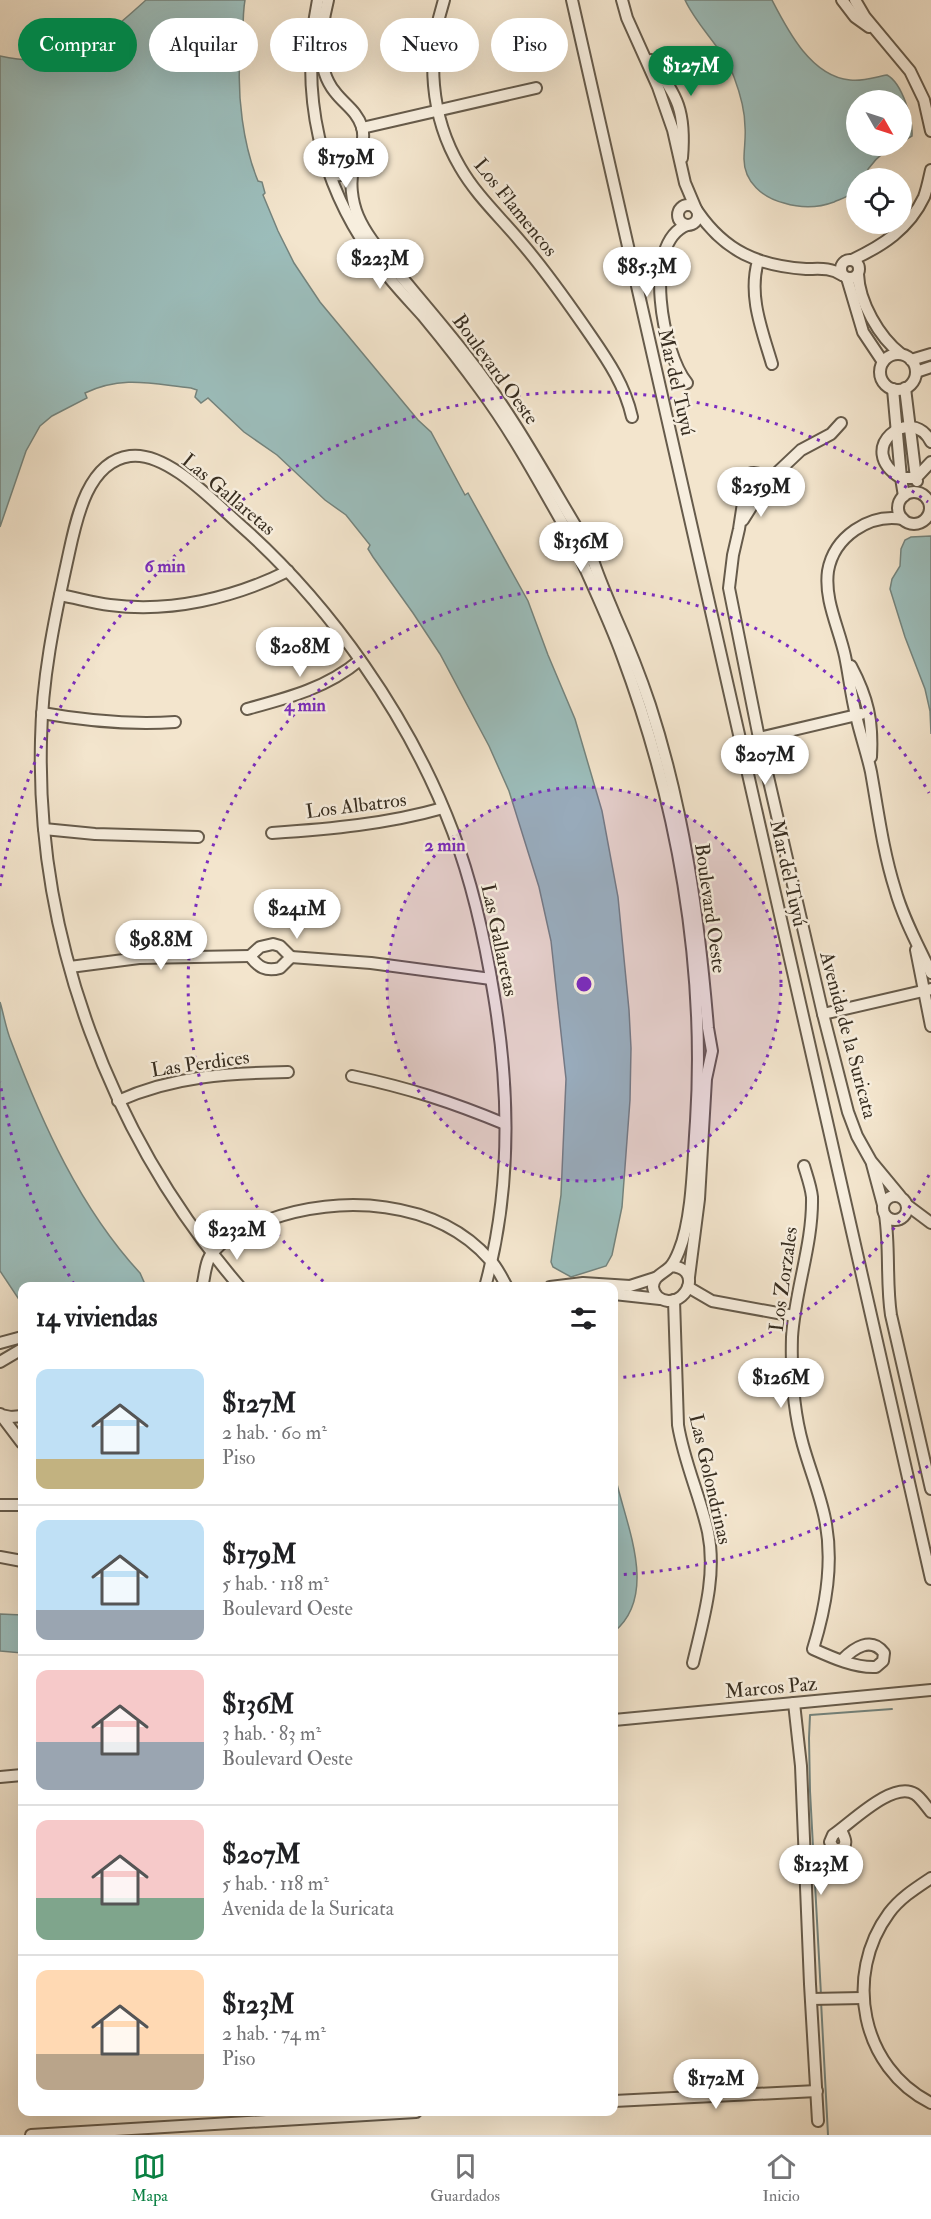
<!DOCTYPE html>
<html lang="es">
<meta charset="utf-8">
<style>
body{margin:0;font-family:"IM FELL Double Pica",serif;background:#f6f6f6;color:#202124;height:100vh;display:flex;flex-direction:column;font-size:22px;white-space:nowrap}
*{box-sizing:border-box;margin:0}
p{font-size:20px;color:#757577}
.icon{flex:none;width:33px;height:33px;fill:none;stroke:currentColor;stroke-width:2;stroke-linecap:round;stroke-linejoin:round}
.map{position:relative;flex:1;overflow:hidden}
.drawer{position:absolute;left:18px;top:1282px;width:600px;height:834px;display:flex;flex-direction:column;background:#fff;border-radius:12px;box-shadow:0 6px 24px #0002}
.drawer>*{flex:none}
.guide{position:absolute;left:18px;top:18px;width:600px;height:54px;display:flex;gap:12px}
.needle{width:39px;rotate:129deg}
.buttons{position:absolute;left:846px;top:90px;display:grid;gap:12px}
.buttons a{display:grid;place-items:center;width:66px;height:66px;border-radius:50%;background:#fff;box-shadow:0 6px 24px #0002;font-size:30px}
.price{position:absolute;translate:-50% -51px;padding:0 14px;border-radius:21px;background:#fff;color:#222;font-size:20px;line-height:39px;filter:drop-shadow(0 2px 3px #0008)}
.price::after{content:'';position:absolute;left:50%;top:36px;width:18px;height:14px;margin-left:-9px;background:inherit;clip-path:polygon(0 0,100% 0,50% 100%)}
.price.on{background:#0b8043;color:#fff}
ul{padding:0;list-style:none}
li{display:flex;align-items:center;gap:18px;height:150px;padding:0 18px}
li+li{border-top:2px solid #e0e0e0}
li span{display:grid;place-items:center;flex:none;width:168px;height:120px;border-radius:12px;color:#555}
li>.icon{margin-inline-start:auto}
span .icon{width:72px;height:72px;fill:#fffc;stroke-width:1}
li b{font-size:26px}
h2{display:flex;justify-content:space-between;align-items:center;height:72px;padding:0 18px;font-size:26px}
.tag{padding:0 21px;border-radius:27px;background:#fff;box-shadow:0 6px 24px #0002;font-size:21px;line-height:54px}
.tag.on{background:#0b8043;color:#fff}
.tab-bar{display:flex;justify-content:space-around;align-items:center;height:84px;border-top:2px solid #e0e0e0;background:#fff;font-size:16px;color:#757577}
.tab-bar a{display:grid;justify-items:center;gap:3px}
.tab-bar .on{color:#0b8043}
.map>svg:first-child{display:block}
</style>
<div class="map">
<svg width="931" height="2135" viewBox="0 0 931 2135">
<rect width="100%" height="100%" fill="#f3e5cd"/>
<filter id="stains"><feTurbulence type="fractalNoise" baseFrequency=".00333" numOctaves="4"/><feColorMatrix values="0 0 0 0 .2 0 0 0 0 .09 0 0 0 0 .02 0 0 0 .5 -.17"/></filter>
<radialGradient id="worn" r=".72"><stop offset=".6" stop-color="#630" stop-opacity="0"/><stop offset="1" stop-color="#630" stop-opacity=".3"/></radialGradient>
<g fill="#9cbebc" stroke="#74847e" stroke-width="1.5">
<path d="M146 0H245C243 11 243 21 243 33 242 41 240 48 240 56 237 95 243 145 258 181L262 182 265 193 263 195 278 231 294 263 320 302 418 420 431 432 465 495 468 493 528 601 548 655 575 719 602 811 618 897 629 1010 631 1048 630 1100 622 1207 612 1255 606 1266 571 1277 553 1267 551 1262 561 1195 566 1079 551 941 539 887 509 791 489 746 440 654 413 613 373 557 368 549 370 545 346 515 325 500 277 455 244 432 208 398 201 403 195 397 197 390 191 388C152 384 123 375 85 393L87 398 52 416 40 426 26 451 0 527V56C69 71 98 43 146 0Z"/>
<path d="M685 0H772C788 31 811 76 850 80 863 82 875 77 887 75 902 83 913 119 912 136L902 142V100H856V146H894C879 154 870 164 863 178H856C856 195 848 196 834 202 818 208 800 208 784 203 763 198 744 182 744 159 744 148 746 137 745 127 745 110 740 93 734 77 723 48 698 28 685 0Z"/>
<polygon points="931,536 931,734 930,711 925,689 905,637 890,589 892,579 900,566 901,549 905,540 911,537"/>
<path d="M0 1002C4 1015 6 1029 11 1041 42 1123 80 1208 140 1273L144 1282 142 1285 122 1287H22V1304L0 1271Z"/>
<path d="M614 1471C623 1519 661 1593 614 1632Z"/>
<polygon points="0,1614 22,1615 22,1653 0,1651"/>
</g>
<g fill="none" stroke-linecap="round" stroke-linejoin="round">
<g stroke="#74847e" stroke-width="2">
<polyline points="821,1995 810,1791 809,1738 810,1715 892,1709"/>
<polyline points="821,2001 828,2135"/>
</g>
<g stroke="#665b4b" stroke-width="14">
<g id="minor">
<path d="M318 0C299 94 320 185 377 262 391 282 408 299 424 317 443 340 462 364 480 389 515 436 543 489 572 540"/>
<path d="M328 0C321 29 314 66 335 92 344 104 357 111 362 127 366 141 359 155 354 167 349 181 352 202 358 216 366 235 381 252 394 268 419 298 445 328 469 359 512 414 545 475 581 535L590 542 593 552 589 559H581L572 540 577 535H581"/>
<path d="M444 0C426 56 430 116 460 167 476 195 500 217 520 241 546 271 569 304 591 336 609 362 625 386 632 417"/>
<polyline points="572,0 931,1579"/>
<polyline points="622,0 627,18 658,87 673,130 685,183 696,209"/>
<polyline points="842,0 855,17 869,27"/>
<polyline points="855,0 865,17 910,71 924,100 931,131"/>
<path d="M651 60C678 96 686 112 682 158"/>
<polyline points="362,128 536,88"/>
<path d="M331 174C340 177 347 175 354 168"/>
<circle cx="688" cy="215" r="10"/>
<path d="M698 212C725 251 758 266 806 269 819 269 830 267 842 275"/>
<path d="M687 225C641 243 663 354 687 383"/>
<circle cx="850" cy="269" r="9"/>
<path d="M852 260C882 246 909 229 924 197 927 189 929 179 931 170"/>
<path d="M758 261C748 296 762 330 772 364"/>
<path d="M858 274C859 302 879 337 901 354"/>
<polyline points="847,278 863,332 883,362"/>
<circle cx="898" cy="372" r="18"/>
<polyline points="911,360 931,354"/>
<polyline points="916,372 931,367"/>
<polyline points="893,389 901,478 916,478 905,388"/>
<circle cx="754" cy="484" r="11"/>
<polyline points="917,481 916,478 931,462"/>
<polyline points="765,484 801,450 831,434 841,423"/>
<polyline points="745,490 739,529 733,555 729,588 759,738 823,1014 848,1112 857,1136 871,1161 900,1196"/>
<circle cx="914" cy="508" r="16"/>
<path d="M904 496 901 478C853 449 911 403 931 442"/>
<path d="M903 519C869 513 834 537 828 571 824 600 839 628 845 656 849 675 851 695 856 715 860 734 867 753 871 772 878 811 883 851 895 889 903 918 918 945 931 973"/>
<polyline points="743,520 760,493"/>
<path d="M592 557C598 577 607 596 615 616 628 645 640 675 650 705 684 810 699 918 708 1028L712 1051 706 1079 699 1199 689 1277"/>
<path d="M581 559C595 591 610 622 622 655 677 802 706 964 696 1121 693 1159 693 1217 679 1251 677 1256 674 1263 670 1267 663 1274 653 1276 653 1287 654 1295 660 1300 668 1301 689 1302 701 1268 671 1266"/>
<path d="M60 595C77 598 93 603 110 605 170 613 234 598 288 571"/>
<path d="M851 666C868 698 873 721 871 757"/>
<path d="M247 709C288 698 327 688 360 660"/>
<path d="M42 713C87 721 129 725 175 722"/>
<polyline points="759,738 861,714"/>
<polyline points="44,829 95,834 198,837"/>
<path d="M272 833C330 829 387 824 443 808"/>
<path d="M273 944 280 946 291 957 280 968C266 972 258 967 250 956L260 947Z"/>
<polyline points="916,950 931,1026"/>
<polyline points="291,957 371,963 491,979"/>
<polyline points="70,967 139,958 250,956"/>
<polyline points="823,1014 931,989"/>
<path d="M352 1076C409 1088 452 1102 505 1124"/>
<path d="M118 1101C173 1076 229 1073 288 1072"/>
<polyline points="872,1164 883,1205"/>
<path d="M804 1166C807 1176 811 1187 812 1197 813 1244 795 1290 792 1337 791 1373 793 1410 803 1445 810 1470 820 1494 825 1519 834 1563 826 1607 813 1649 833 1658 855 1668 876 1667L883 1661 884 1653C871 1636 854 1648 842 1660"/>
<circle cx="895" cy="1208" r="12"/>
<polyline points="907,1205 931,1223"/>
<path d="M885 1215C890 1248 886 1282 891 1315L931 1489"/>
<path d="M202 1287C205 1277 205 1260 213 1252 226 1237 250 1226 268 1220 339 1194 437 1199 490 1260 497 1267 502 1278 507 1287"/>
<path d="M240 1287C111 1138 36 938 41 740 42 679 54 621 67 562 75 526 85 462 130 456 167 451 213 501 239 524 330 604 410 718 453 832 473 885 485 940 494 996 510 1092 511 1193 485 1287"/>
<polyline points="550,1287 583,1283 630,1286 655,1278"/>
<polyline points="688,1287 712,1301 794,1316"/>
<polyline points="614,1294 660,1299"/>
<path d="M674 1300 678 1425C684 1462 700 1496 708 1532 717 1576 703 1620 693 1663"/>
<polyline points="0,1343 22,1337"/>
<polyline points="0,1362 22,1349"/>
<polyline points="0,1414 22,1443"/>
<polyline points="1,1415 11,1417 22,1416"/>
<polyline points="0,1505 22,1505"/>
<polyline points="0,1557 22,1561"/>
<polyline points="794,1703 801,1766 810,1984 818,2121"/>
<polyline points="614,1720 931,1690"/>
<polyline points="0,1777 22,1775"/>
<path d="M841 1830C844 1837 849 1844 841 1849H834L830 1842 833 1835C851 1823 893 1780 915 1794 921 1798 926 1806 931 1812"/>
<path d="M931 1878C916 1888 900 1898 889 1913 843 1975 861 2068 931 2103"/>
<polyline points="811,1999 862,1998"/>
<polyline points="614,2101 817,2091"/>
<polyline points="31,2135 416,2112"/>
</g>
</g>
<use href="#minor" stroke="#f7eede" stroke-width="10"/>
</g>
<circle cx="584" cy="984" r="197" fill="#7b2cbf" fill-opacity=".12"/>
<g fill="none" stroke="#7b2cbf" stroke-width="3" stroke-dasharray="3 6">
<circle cx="584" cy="984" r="197"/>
<path d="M929 1175A395 395 0 0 1 615 1378M330 1287A395 395 0 1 1 929 793"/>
<path d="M928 1466A592 592 0 0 1 615 1575M74 1284A592 592 0 0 1 0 1082M0 886A592 592 0 0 1 928 502"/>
</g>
<g text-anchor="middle" stroke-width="5" stroke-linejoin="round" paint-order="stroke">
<g font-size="20" fill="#372d20" stroke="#f7eede">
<text transform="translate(516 207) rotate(51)" y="7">Los Flamencos</text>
<text transform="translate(496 369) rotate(54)" y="7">Boulevard Oeste</text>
<text transform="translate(677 382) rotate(77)" y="7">Mar del Tuyú</text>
<text transform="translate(229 494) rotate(40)" y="7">Las Gallaretas</text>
<text transform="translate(356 805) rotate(-7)" y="7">Los Albatros</text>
<text transform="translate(789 873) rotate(77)" y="7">Mar del Tuyú</text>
<text transform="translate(711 908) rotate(82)" y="7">Boulevard Oeste</text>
<text transform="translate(500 940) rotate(78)" y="7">Las Gallaretas</text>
<text transform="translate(849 1035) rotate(75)" y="7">Avenida de la Suricata</text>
<text transform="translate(200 1063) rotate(-8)" y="7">Las Perdices</text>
<text transform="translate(783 1279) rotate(-82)" y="7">Los Zorzales</text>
<text transform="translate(711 1479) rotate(77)" y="7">Las Golondrinas</text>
<text transform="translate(771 1687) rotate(-5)" y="7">Marcos Paz</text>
</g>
</g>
<circle cx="584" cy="984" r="9" fill="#7b2cbf" stroke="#f7eede" stroke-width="3"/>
<g font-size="18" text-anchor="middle" font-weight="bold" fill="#7b2cbf" stroke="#f7eede" stroke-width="5" stroke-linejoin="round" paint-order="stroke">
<text x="165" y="572">6 min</text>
<text x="305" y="711">4 min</text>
<text x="445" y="851">2 min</text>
</g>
<rect width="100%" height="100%" filter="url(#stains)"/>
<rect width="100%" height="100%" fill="url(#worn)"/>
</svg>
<div class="buttons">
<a><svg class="needle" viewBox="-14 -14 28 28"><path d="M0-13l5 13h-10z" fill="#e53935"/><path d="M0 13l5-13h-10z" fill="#757577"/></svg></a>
<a><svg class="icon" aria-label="locate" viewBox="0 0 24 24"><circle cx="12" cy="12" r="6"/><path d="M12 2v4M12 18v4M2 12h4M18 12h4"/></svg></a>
</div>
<b class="price on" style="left:691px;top:97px">$127M</b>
<b class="price" style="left:346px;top:189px">$179M</b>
<b class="price" style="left:380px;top:290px">$223M</b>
<b class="price" style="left:647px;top:298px">$85.3M</b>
<b class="price" style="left:761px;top:518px">$259M</b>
<b class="price" style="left:581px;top:573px">$136M</b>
<b class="price" style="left:300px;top:678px">$208M</b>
<b class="price" style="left:765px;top:786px">$207M</b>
<b class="price" style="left:297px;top:940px">$241M</b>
<b class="price" style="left:161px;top:971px">$98.8M</b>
<b class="price" style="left:237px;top:1261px">$232M</b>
<b class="price" style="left:781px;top:1409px">$126M</b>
<b class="price" style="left:821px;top:1896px">$123M</b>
<b class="price" style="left:716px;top:2110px">$172M</b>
<div class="guide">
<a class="tag on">Comprar</a>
<a class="tag">Alquilar</a>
<a class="tag">Filtros</a>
<a class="tag">Nuevo</a>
<a class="tag">Piso</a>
</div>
<section class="drawer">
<h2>14 viviendas<svg class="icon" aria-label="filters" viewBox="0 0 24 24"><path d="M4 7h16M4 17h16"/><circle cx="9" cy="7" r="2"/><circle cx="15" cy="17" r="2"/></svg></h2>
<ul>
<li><span style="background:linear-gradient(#bfe0f5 75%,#c2b280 0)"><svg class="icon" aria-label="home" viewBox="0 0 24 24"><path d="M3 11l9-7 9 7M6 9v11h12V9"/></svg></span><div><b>$127M</b><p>2 hab. · 60 m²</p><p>Piso</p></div></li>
<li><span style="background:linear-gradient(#bfe0f5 75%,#9aa5b1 0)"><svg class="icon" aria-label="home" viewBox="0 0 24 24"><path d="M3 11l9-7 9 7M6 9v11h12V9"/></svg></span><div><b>$179M</b><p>5 hab. · 118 m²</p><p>Boulevard Oeste</p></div></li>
<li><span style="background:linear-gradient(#f6c9c9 60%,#9aa5b1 0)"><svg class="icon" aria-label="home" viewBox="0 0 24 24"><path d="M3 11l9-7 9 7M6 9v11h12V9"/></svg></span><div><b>$136M</b><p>3 hab. · 83 m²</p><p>Boulevard Oeste</p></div></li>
<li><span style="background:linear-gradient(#f6c9c9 65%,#7fa58c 0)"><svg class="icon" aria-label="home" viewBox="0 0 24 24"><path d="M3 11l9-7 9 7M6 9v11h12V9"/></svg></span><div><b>$207M</b><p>5 hab. · 118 m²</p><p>Avenida de la Suricata</p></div></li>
<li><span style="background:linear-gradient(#ffd9b3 70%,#b9a48a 0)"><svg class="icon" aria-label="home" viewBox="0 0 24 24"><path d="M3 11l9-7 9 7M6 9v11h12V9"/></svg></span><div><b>$123M</b><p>2 hab. · 74 m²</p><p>Piso</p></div></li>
</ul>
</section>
</div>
<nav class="tab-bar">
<a class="on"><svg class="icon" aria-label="map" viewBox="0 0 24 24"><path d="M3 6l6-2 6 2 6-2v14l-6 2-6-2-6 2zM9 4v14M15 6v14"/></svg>Mapa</a>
<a><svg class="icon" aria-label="saved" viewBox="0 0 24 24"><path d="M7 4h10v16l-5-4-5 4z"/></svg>Guardados</a>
<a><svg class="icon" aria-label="home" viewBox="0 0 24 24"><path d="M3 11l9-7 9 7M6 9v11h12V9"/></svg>Inicio</a>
</nav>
